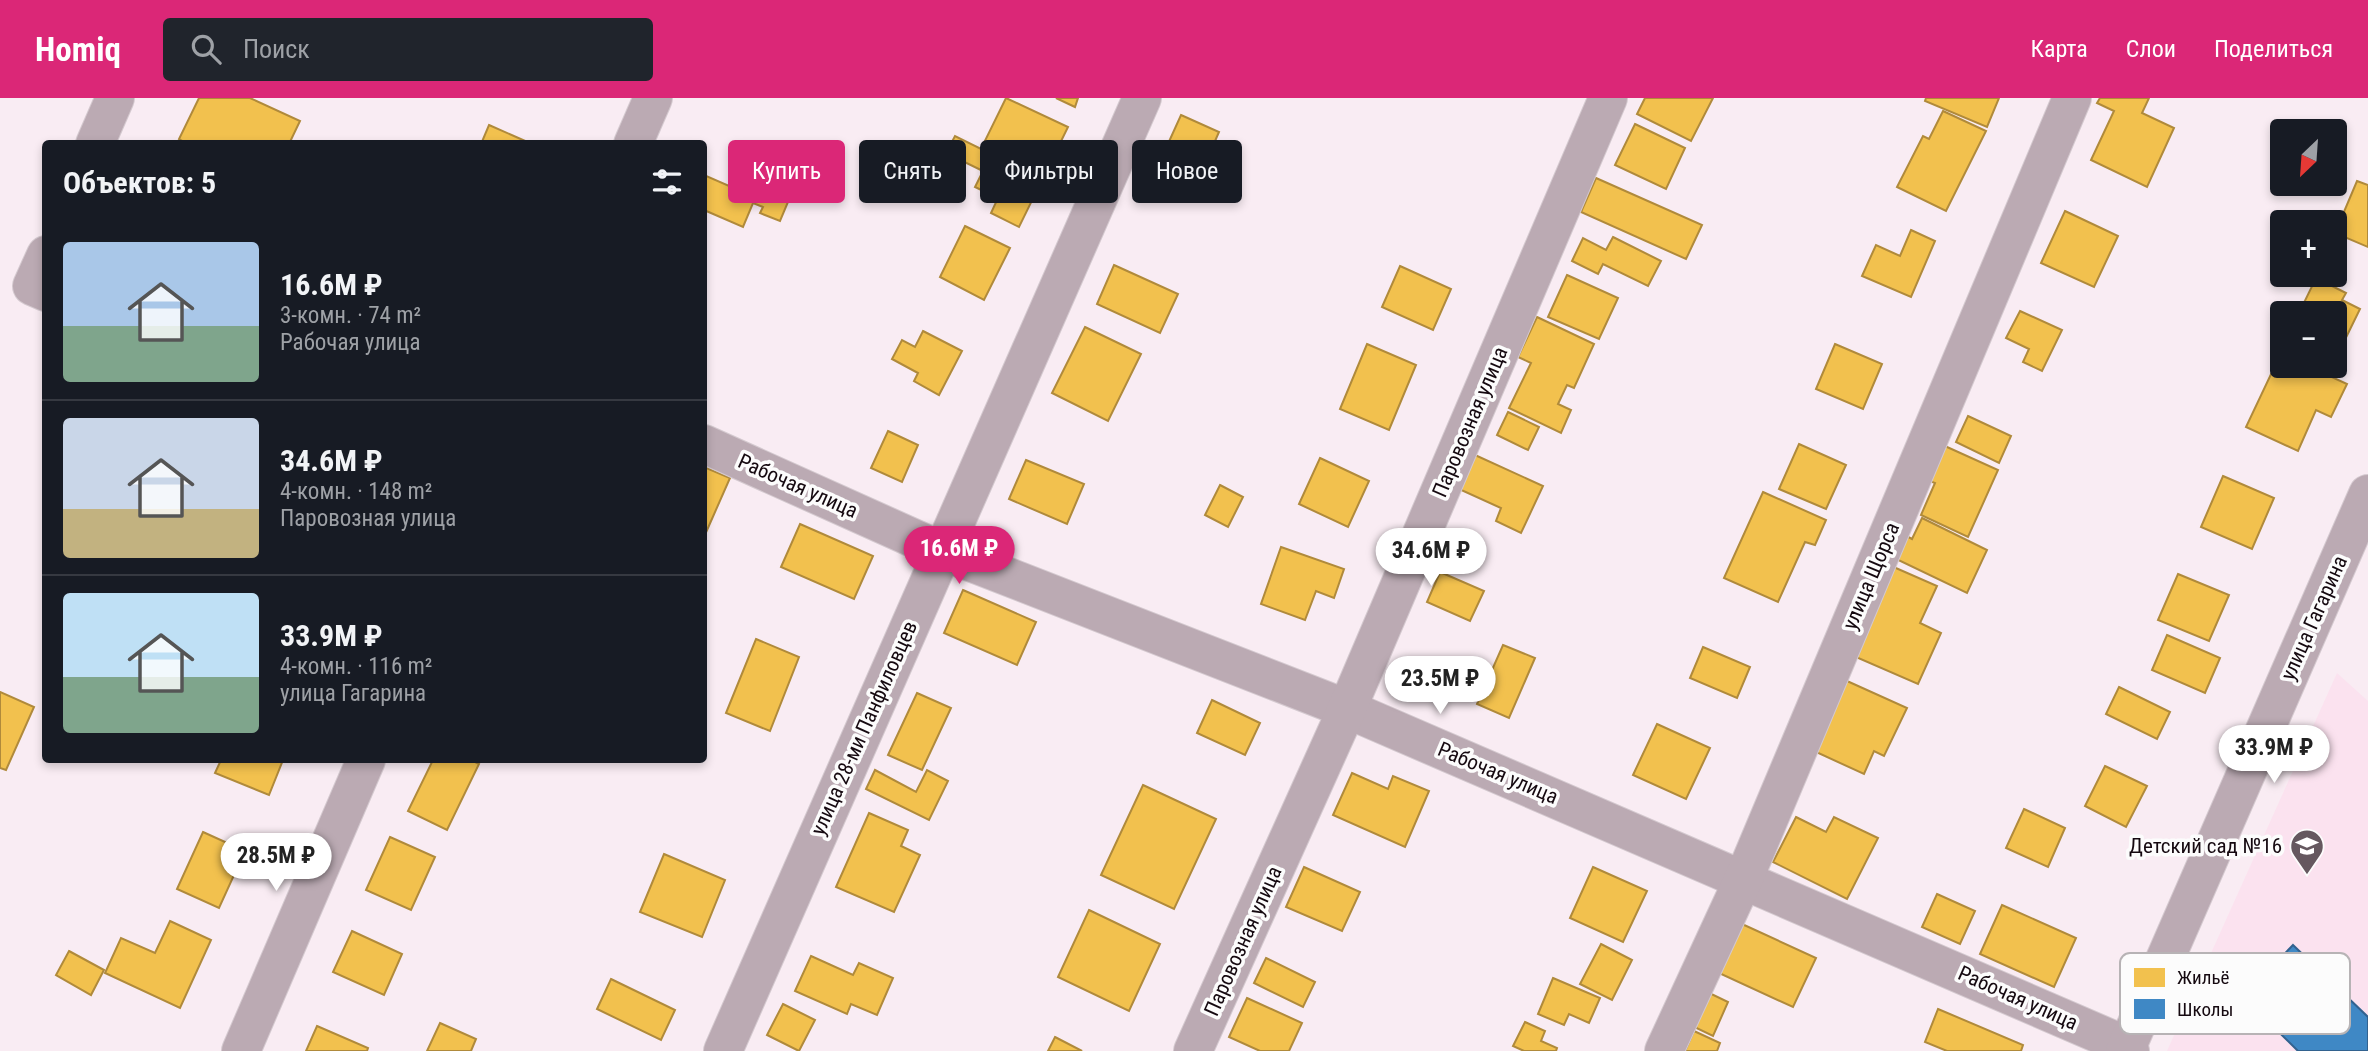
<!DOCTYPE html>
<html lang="ru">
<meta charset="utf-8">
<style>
body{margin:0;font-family:"Roboto Condensed",sans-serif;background:#20242c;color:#f1f3f6;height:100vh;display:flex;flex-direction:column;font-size:26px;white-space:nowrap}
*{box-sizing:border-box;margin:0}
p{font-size:23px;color:#9ea1a6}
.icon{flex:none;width:38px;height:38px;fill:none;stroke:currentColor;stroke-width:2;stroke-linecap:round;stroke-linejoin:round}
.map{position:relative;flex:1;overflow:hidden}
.details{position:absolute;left:42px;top:42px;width:665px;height:623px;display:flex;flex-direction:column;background:#171b24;border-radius:7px;box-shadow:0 4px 10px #0003}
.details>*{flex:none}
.banner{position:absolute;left:728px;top:42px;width:665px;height:63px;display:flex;gap:14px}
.needle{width:46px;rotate:205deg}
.buttons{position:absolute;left:2270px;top:21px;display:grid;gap:14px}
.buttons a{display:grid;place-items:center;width:77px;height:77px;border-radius:7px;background:#171b24;box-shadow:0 4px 10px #0003;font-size:35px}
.price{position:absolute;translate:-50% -60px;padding:0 16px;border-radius:24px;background:#fff;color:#222;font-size:23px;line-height:46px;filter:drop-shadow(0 2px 4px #0008)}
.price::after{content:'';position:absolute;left:50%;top:42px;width:21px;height:16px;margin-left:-10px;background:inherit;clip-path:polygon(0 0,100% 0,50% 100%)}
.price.selected{background:#db2777;color:#fff}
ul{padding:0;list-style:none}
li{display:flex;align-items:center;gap:21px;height:175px;padding:0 21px}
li+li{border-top:2px solid #363941}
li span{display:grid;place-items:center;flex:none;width:196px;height:140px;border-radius:7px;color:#555}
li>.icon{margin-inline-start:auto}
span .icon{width:84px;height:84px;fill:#fffc;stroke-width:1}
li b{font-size:30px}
h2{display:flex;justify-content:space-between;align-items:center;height:84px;padding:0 21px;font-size:30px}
.tag{padding:0 24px;border-radius:7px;background:#171b24;box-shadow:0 4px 10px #0003;font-size:24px;line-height:63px}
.tag.selected{background:#db2777;color:#fff}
header{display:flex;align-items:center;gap:42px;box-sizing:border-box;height:98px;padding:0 35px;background:#db2777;color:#fff}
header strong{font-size:33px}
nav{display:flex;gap:38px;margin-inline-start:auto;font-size:24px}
.search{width:490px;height:63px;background:#20242c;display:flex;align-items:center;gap:18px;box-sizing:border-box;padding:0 24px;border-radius:7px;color:#9ea1a6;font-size:26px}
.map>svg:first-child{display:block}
</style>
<header>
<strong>Homiq</strong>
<div class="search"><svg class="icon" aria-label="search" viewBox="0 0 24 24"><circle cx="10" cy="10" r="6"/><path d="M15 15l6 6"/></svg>Поиск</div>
<nav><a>Карта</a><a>Слои</a><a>Поделиться</a></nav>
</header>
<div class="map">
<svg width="2368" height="953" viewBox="0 0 2368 953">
<rect width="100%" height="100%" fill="#f9ecf3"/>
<polygon fill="#fbe2ef" points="2337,575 2368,603 2368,953 2167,953"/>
<g fill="#f2c14e" stroke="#b08a3b" stroke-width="2">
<polygon points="199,0 250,0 300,23 289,46 188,46 179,41"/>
<polygon points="1006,0 1068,29 1019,129 991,115 998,100 975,89 983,73 946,55 955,38 981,51"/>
<polygon points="1056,0 1078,0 1075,9"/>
<polygon points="1645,0 1713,0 1691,43 1637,16"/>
<polygon points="1926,0 1999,0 1987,29 1925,3"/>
<polygon points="2100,0 2149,0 2142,15 2174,30 2147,89 2091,62 2114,13 2097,5"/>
<polygon points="1943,13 1986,33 1946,113 1897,89 1923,38 1929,41"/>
<polygon points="1181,17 1219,34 1201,75 1162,59"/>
<polygon points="1635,26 1685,50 1666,91 1615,67"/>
<polygon points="489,27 532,46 481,46"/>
<polygon points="738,68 793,92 780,123 760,115 763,109 753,105 743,129 704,112 704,77 729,88"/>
<polygon points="1596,80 1702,127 1686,161 1581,114"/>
<polygon points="2357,83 2368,87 2368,149 2335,135"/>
<polygon points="2065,113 2118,138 2094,189 2041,165"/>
<polygon points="965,128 1010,150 984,202 940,179"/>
<polygon points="1911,132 1935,143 1911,199 1862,178 1876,147 1900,158"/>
<polygon points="1613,139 1661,163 1648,188 1603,166 1598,176 1572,163 1583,140 1606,152"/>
<polygon points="1114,167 1178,196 1160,235 1097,206"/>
<polygon points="1400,168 1451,191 1433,232 1382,209"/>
<polygon points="1567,177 1618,200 1599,241 1548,219"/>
<polygon points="2316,180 2346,195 2342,202 2360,211 2336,260 2334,215 2299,215"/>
<polygon points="2020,213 2062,232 2042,273 2023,264 2029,251 2006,240"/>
<polygon points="1537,219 1594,246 1574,290 1567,287 1558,306 1571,312 1561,335 1509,310 1531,265 1518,259"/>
<polygon points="1085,229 1141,256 1108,323 1052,295"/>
<polygon points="923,233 962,253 939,297 914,283 918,275 892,261 902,242 915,249"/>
<polygon points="1367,246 1416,267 1389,332 1340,311"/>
<polygon points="1835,246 1882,266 1863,311 1816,291"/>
<polygon points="2281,255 2282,268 2308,268 2347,286 2331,319 2316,312 2298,353 2246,329"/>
<polygon points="1508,314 1539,329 1528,352 1497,337"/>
<polygon points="1968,318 2011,338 1999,365 1956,344"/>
<polygon points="888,333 918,347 902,384 871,370"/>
<polygon points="1936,344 1998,372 1968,439 1921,417 1935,385 1920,379"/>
<polygon points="1799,346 1846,367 1826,411 1779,391"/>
<polygon points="1475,357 1543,388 1521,435 1496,423 1501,410 1459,391"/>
<polygon points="1320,360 1369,383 1348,429 1299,406"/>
<polygon points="1026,362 1084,386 1067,426 1009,401"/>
<polygon points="704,369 730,380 704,439"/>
<polygon points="2223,378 2274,400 2252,451 2201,429"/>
<polygon points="1220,387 1243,399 1228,429 1205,417"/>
<polygon points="1763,394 1826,422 1815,447 1805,444 1778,504 1724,480"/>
<polygon points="1922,420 1987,452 1967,495 1890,458 1901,435 1912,441"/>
<polygon points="800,426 873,458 854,501 781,469"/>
<polygon points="1281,449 1344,471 1334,500 1316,493 1305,522 1261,506"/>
<polygon points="1889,467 1937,488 1920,525 1941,535 1918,586 1849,556"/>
<polygon points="1440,474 1484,493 1470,523 1427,504"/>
<polygon points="2178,476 2229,497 2209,543 2158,522"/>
<polygon points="963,492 1036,524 1017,567 944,535"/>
<polygon points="2167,537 2220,560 2205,595 2152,572"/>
<polygon points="756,541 799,559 770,633 726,615"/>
<polygon points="1503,547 1535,560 1509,620 1477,606"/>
<polygon points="1703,549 1750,569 1737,600 1690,580"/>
<polygon points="1847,583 1907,610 1884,658 1874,653 1864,676 1814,653"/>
<polygon points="2119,589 2170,614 2157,641 2106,616"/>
<polygon points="0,594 34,609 6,672 0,670"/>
<polygon points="917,595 951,610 922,672 888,657"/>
<polygon points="1212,602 1260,625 1245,657 1197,635"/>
<polygon points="1657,626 1710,650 1686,701 1633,677"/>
<polygon points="221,662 283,662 269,697 215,675"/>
<polygon points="433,662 471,662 479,666 447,732 408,713"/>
<polygon points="2105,668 2147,688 2126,729 2085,708"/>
<polygon points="875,672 916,694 927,672 948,683 929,722 866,691"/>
<polygon points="1352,675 1388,691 1393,678 1429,693 1405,749 1333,717"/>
<polygon points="1143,687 1216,721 1174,811 1101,777"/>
<polygon points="2024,711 2065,730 2048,769 2006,750"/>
<polygon points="869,715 908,732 901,748 920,757 894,814 836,789"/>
<polygon points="1796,719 1826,734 1834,719 1878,740 1847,801 1773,764"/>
<polygon points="203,734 245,753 219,810 177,791"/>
<polygon points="390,739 435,759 411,812 366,792"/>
<polygon points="664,756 725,782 702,839 640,814"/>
<polygon points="1304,769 1360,794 1342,833 1286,809"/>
<polygon points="1593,769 1647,793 1623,844 1570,820"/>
<polygon points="1937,796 1975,813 1960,846 1922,829"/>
<polygon points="2002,807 2076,840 2054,889 1980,856"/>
<polygon points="1089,812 1160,846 1129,913 1058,879"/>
<polygon points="170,823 211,842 180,910 105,875 121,840 155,855"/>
<polygon points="1742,826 1816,860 1793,909 1719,875"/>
<polygon points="352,833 402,856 384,897 333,874"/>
<polygon points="1601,846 1632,862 1612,902 1580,886"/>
<polygon points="69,853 104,872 91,897 56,877"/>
<polygon points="811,858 853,877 859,865 893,880 877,917 851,906 847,916 795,893"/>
<polygon points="1266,860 1315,884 1303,909 1254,885"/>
<polygon points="1553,880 1600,900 1589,925 1569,916 1564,927 1538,916"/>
<polygon points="611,881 675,912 661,942 597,911"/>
<polygon points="1701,891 1728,904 1713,938 1686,925"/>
<polygon points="1247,900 1302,925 1289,953 1260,953 1229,939"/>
<polygon points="783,906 815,922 799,953 767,937"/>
<polygon points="1938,911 2023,947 2021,953 1947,953 1925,944"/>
<polygon points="1525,924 1545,933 1541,943 1557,950 1556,953 1524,953 1513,948"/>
<polygon points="440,925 476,941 471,953 427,953"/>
<polygon points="317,928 368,950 367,953 306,953"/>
<polygon points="1694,933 1720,945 1717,953 1685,953"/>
<polygon points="1055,939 1082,953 1048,953"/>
</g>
<polygon fill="#3f88c5" stroke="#32628f" stroke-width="2" points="2293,847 2368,919 2368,953 2298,953 2243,899"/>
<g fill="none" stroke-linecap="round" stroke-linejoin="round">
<g stroke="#d4c9cf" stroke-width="40">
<g id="minor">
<polyline points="95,46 115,0"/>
<polyline points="633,46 653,0"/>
<polyline points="46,157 32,188 46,194"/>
<polyline points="704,346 942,453 1347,611 2127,948 2130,953"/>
<polyline points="241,953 366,662"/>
<polyline points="723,953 1142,0"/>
<polyline points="1193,953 1347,611 1608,0"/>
<polyline points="1664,953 1744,780 2072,0"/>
<polyline points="2125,953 2368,396"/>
</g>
</g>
<use href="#minor" stroke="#bbaab3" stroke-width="38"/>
</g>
<defs>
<g id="school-pin" transform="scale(1.75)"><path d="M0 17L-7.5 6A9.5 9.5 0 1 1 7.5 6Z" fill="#65585f" stroke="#fcfcfc"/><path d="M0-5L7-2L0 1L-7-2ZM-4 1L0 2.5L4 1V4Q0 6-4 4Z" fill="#fff"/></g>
</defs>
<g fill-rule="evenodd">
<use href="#school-pin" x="2307" y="748"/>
</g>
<g text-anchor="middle" stroke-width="7" stroke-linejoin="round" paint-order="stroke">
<g font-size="21" fill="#150910" stroke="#fcfcfc">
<text transform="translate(1470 324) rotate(-67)" y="7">Паровозная улица</text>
<text transform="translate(798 388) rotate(24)" y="7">Рабочая улица</text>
<text transform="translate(1871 478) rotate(-67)" y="7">улица Щорса</text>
<text transform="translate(2314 520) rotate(-66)" y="7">улица Гагарина</text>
<text transform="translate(864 630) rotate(-66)" y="7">улица 28-ми Панфиловцев</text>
<text transform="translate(1498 675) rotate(23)" y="7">Рабочая улица</text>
<text transform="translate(1243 843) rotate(-66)" y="7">Паровозная улица</text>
<text transform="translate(2018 900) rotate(24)" y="7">Рабочая улица</text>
</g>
<g font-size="21" fill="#150910" stroke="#fcfcfc" text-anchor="end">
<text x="2282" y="755">Детский сад №16</text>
</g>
</g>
<rect x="2120" y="855" width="230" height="81" rx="10" fill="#fcfcfc" stroke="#b7b3b5" stroke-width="2"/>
<rect x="2134" y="870" width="31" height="19" fill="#f2c14e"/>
<rect x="2134" y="901" width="31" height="20" fill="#3f88c5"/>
<g font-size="19" fill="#150910">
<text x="2177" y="886">Жильё</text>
<text x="2177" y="918">Школы</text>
</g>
</svg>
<div class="buttons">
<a><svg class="needle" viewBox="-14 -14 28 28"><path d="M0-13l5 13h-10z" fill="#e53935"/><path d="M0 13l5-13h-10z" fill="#9ea1a6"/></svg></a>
<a>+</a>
<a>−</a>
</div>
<b class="price selected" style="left:959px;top:488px">16.6M ₽</b>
<b class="price" style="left:1431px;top:490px">34.6M ₽</b>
<b class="price" style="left:1440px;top:618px">23.5M ₽</b>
<b class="price" style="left:2274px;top:687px">33.9M ₽</b>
<b class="price" style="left:276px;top:795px">28.5M ₽</b>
<div class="banner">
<a class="tag selected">Купить</a>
<a class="tag">Снять</a>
<a class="tag">Фильтры</a>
<a class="tag">Новое</a>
</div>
<section class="details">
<h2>Объектов: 5<svg class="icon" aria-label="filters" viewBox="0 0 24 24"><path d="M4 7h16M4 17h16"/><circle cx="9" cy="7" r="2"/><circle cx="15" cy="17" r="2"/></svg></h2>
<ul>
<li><span style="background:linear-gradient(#a9c7e8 60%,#7fa58c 0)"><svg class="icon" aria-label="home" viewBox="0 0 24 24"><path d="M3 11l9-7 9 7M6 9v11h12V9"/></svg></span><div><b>16.6M ₽</b><p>3-комн. · 74 m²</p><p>Рабочая улица</p></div></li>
<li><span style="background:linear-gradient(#c9d6e8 65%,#c2b280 0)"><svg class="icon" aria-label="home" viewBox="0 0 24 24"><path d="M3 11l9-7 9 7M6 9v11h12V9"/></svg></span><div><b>34.6M ₽</b><p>4-комн. · 148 m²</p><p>Паровозная улица</p></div></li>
<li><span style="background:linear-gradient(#bfe0f5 60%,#7fa58c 0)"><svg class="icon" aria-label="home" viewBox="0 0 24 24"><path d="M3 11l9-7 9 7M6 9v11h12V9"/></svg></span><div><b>33.9M ₽</b><p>4-комн. · 116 m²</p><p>улица Гагарина</p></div></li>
</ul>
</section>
</div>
